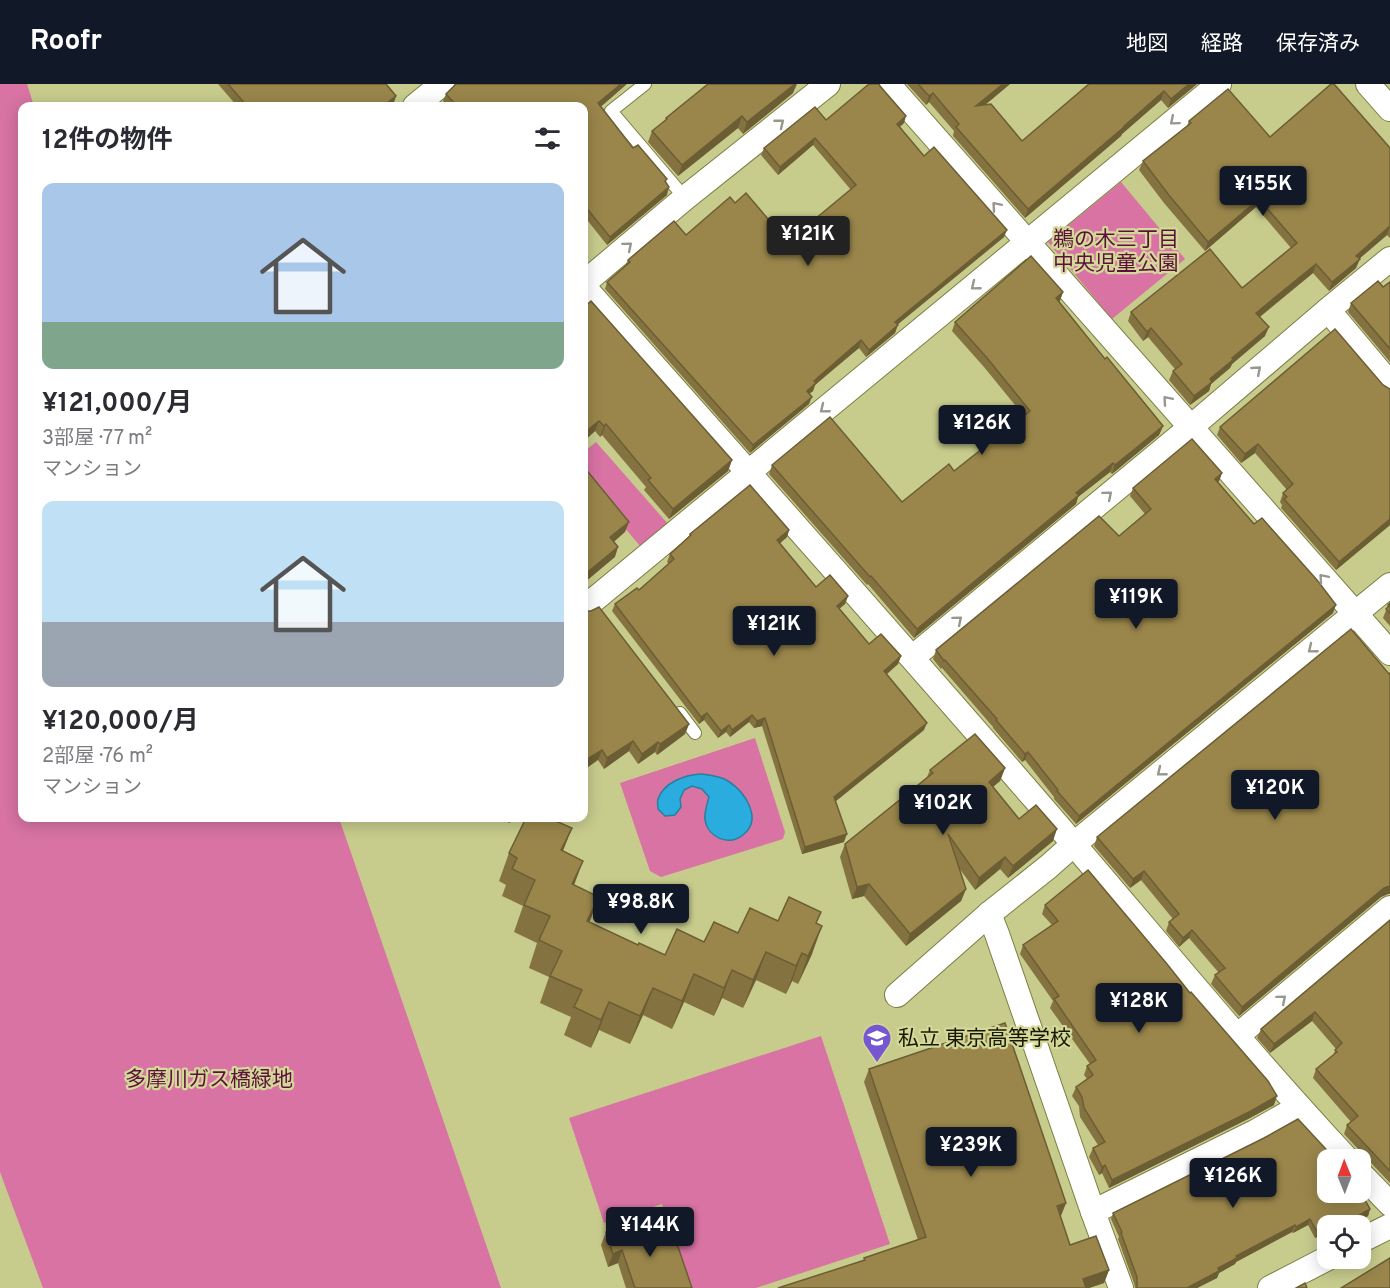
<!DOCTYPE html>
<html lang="ja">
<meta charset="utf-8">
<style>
body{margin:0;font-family:Overpass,"Noto Sans JP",sans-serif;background:#f7f7f7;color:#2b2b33;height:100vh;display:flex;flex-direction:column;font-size:22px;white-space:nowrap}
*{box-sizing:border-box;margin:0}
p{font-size:20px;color:#7c7c81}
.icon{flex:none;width:33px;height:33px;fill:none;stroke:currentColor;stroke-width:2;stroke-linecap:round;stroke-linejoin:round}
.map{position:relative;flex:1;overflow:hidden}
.panel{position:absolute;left:18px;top:18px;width:570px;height:720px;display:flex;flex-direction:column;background:#fff;border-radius:12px;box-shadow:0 3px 15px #0003}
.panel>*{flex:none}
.needle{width:39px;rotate:359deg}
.tools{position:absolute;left:1317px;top:1065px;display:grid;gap:12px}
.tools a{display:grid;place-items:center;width:54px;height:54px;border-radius:12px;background:#fff;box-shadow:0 3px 15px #0003;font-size:30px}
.price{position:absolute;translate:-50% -51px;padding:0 14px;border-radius:6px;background:#111827;color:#fff;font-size:20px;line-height:39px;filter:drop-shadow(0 2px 3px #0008)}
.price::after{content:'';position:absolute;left:50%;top:36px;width:18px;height:14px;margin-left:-9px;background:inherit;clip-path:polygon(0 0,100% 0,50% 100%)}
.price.current{background:#222;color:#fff}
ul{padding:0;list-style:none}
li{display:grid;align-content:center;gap:12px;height:318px;padding:0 24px}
li span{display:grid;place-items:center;height:186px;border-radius:12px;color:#555}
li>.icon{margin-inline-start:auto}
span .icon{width:108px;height:108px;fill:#fffc;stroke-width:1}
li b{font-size:26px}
h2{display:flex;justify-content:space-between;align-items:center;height:72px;padding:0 24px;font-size:26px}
header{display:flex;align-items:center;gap:36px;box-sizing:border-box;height:84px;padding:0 30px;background:#111827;color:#fff}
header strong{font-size:28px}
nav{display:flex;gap:33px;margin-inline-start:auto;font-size:21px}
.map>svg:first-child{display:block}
</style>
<header>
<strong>Roofr</strong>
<nav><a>地図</a><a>経路</a><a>保存済み</a></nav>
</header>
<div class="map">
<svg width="1390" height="1204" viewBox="0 0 1390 1204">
<rect width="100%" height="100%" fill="#c7cb8c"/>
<g fill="#d873a4">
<polygon points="0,0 27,0 34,22 22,22 22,734 339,734 501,1204 43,1204 0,1088"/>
<polygon points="1121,98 1185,175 1112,235 1048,158"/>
<polygon points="596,358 668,440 641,463 584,396 584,368"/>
<polygon points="755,654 785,748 783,755 661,793 650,787 620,699"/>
<polygon points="821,952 890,1160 756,1204 689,1204 662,1120 604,1139 569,1034"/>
</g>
<path fill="#2bacdf" stroke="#25809c" stroke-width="1.5" d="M701 690C710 691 720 692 728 697 744 707 763 734 744 750 730 763 708 754 705 736 704 729 707 720 709 713L702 705 692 702 684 706 680 715 681 723 675 731 665 732 658 725C658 722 657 718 658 715 664 698 685 691 701 690Z"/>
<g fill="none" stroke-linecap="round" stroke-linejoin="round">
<g stroke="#7c7e42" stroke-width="14">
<g id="lane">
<polyline points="645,0 611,27 685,114"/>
<polyline points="680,629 695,649"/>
</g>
</g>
<g stroke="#7c7e42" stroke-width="26">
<g id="street">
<polyline points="888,0 1390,569"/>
<polyline points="1368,0 1390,25"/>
<polyline points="415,22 442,0"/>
<polyline points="584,199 685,114 828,0"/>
<path d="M584 203C735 373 886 543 1035 715 1139 835 1239 959 1348 1076"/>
<polyline points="1328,226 1390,300"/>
<polyline points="584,524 1219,0"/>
<polyline points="913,573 1191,343 1328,226 1390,175"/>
<polyline points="989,830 997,850 1093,1128 1121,1204"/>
<polyline points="897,911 989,830 1048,783 1074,760 1390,501"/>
<polyline points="1237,952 1390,824"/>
<polyline points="1360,1089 1390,1120"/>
<polyline points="1093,1128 1255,1048 1299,1023"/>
<polyline points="1360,1157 1390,1142"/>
<polyline points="1270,1204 1328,1174"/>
</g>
</g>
<use href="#lane" stroke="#fff" stroke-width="12"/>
<use href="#street" stroke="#fff" stroke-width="24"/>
</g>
<g fill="#847340">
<polygon points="218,0 386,0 396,12 393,21 391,22 237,22"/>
<polygon points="907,0 1010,0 985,21 1022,57 1089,0 1197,0 1168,24 1161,16 1122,50 1121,52 1025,134 953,52 954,47 929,18 926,21"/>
<polygon points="793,9 743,50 738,44 678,92 648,58 652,47 665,37 666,34"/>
<polygon points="446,10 601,22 633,64 666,99 667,111 607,161 584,132 584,22 448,22 443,17"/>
<polygon points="826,36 904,39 900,43 924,72 1004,153 897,241 895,249 866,273 859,264 836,282 815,301 813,307 809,310 809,320 750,369 605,205 607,198 625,182 628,176 686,151 735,119 785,155 791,155 851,106 813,61 778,91 761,71 764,64"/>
<polygon points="1189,37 1270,53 1390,64 1390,154 1387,151 1359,175 1356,184 1329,207 1313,189 1260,233 1265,252 1232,280 1230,284 1211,300 1209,307 1190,321 1169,296 1173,287 1175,285 1148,253 1143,257 1128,237 1131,228 1242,204 1291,164 1256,123 1205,167 1164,119 1139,86 1143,77 1187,42"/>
<polygon points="1390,198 1390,278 1348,228 1351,219 1383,203"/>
<polygon points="1063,208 1059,218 1105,275 1163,342 1159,351 1112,390 1110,388 1078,413 1076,420 914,554 868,500 867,501 769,390 772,381 902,418 954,387 1024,332 984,283 952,247 955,238"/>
<polygon points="584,223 732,376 728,387 669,435 644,406 646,403 602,351 600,353 595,347 584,357"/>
<polygon points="1383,301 1390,305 1390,441 1336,486 1281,424 1282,421 1280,418 1283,409 1287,406 1255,369 1241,379 1217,351 1220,343"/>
<polygon points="1222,389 1219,397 1218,399 1333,529 1076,740 1054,715 1054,713 1025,676 1022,678 993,644 993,643 942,584 941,585 933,575 936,566 1119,452 1145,430 1130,412 1133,404"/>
<polygon points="789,446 787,453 780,459 816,503 848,512 845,520 839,525 869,560 901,572 898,580 887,590 924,646 836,717 844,758 802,770 762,642 754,644 749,638 730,653 726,648 718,654 704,636 699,640 612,527 615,520 639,506 669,480 667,478 670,470 689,452 690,450"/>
<polygon points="1390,519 1390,542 1383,534 1388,521"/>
<polygon points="584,527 689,640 685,650 657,671 655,668 638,680 629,667 604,685 598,676"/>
<polygon points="1389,590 1388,810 1381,813 1239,932 1211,900 1215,891 1219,889 1189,854 1179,863 1166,847 1169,838 1173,835 1141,796 1130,804 1094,762 1097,753"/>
<polygon points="1005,684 1000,697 993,703 1019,735 1053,757 1008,794 1000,785 975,806 959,784 966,805 961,817 906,862 864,812 852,815 840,773 845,760 927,693 930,686"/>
<polygon points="563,767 574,801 589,838 638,861 665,871 704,858 778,837 817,840 812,870 798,900 792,897 786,910 756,896 743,924 722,914 714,932 684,918 672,945 643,931 630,960 599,946 591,964 564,951 571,933 540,919 549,893 529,884 537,859 514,848 523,822 502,812 506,801 499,797 509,769"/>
<polygon points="1045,821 1274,1021 1248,1035 1109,1104 1102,1089 1099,1091 1089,1073 1093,1064 1098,1061 1080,1033 1079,1022 1072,1012 1076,1003 1087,995 1084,991 1087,982 1090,980 1050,924 1053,917 1020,870 1023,861 1052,841 1042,830"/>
<polygon points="1390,836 1390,1099 1344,1050 1347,1041 1351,1038 1313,994 1316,985 1333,971 1336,965 1312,937 1270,969 1257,954 1261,945"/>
<polygon points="869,985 1066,1119 1060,1132 1070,1161 1109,1186 1104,1199 1089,1204 778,1204 863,1177 864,1174 918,1156 864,998"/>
<polygon points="1370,1125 1368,1132 1351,1142 1345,1142 1344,1139 1315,1154 1308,1141 1293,1149 1292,1148 1236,1178 1235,1180 1219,1189 1217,1194 1197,1204 1135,1204 1134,1199 1118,1155 1119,1153 1111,1135 1113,1129"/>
<polygon points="606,1148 648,1156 692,1204 626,1204 618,1179 608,1183 601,1161"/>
</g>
<g fill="#6c5e34">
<polygon points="621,0 627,0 596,27 598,19"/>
<polygon points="795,0 797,0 793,9 743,50 747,38"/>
<polygon points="1003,0 1010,0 973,31 976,22"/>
<polygon points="1189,0 1197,0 1168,24 1171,15"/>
<polygon points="1164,7 1161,16 1122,50 1121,52 1025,134 1028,125"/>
<polygon points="933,9 929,18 926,21 929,12"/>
<polygon points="396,12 393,21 391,22 383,22"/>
<polygon points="742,32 738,44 678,92 682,81"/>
<polygon points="906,32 904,39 894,47 897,40"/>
<polygon points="815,54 813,61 778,91 780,83"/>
<polygon points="669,103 667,111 607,161 610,153"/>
<polygon points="1259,115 1256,123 1205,167 1208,158"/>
<polygon points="1390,142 1387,151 1353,180 1356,172"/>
<polygon points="1007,146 1004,153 892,245 895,238"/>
<polygon points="1360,175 1356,184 1329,207 1332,198"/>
<polygon points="1316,180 1313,189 1253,238 1256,229"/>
<polygon points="1063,208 1060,217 1053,223 1056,214"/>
<polygon points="898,241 895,249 866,273 869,266"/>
<polygon points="1269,243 1265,252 1232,280 1230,284 1211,300 1209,307 1190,321 1194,312 1210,295 1232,274"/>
<polygon points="1151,244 1148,253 1143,257 1147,248"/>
<polygon points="861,256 859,264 815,301 813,307 804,314 807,307 814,297"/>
<polygon points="812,313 809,320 750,369 753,361"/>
<polygon points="599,337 595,347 584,357 584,349"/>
<polygon points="606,340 602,351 600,353 604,342"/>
<polygon points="1163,342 1159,351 1112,390 1115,381"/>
<polygon points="1258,360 1255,369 1241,379 1245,370"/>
<polygon points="732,376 728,387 669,435 673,425"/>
<polygon points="1113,379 1110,388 1078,413 1076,420 914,554 917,545 1076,409"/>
<polygon points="1222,389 1219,397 1212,404 1215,395"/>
<polygon points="1390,435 1390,441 1336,486 1339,478"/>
<polygon points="629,438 625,448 607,464 610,453"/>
<polygon points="789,446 787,453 775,464 777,456"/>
<polygon points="618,463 615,473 584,499 584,491"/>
<polygon points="848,512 845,520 834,529 837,522"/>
<polygon points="1336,521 1333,529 1076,740 1079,732"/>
<polygon points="901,572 898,580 882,594 884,587"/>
<polygon points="707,629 704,636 699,640 701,633"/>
<polygon points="752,631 749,638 730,653 732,646"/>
<polygon points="765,634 762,642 754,644 757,637"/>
<polygon points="927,639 924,646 831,721 834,713"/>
<polygon points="689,640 685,650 657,671 660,660"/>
<polygon points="729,641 726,648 718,654 721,647"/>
<polygon points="633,657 629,667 604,685 607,674"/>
<polygon points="658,658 655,668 638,680 642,670"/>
<polygon points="602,666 598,676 584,686 584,677"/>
<polygon points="1028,668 1025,676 1022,678 1025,670"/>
<polygon points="1005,684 1000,697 984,710 989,698"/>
<polygon points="458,734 471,734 456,738"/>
<polygon points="510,734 524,734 508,739"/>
<polygon points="572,744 561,772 561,766"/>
<polygon points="1057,745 1053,757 1008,794 1013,782"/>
<polygon points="847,750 844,758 802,770 805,763"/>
<polygon points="1005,773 1000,785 975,806 979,794"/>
<polygon points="583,777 573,804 572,800"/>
<polygon points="1144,787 1141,796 1130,804 1133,795"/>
<polygon points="869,800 864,812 852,815 857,803"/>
<polygon points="1390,802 1390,810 1388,810 1381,813 1239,932 1242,923 1384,804"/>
<polygon points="966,805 961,817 906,862 910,850"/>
<polygon points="599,813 589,840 587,837"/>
<polygon points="822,842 812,870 798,900 808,872"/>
<polygon points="1192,846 1189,854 1179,863 1183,854"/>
<polygon points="766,868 756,896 743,924 753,896"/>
<polygon points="802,869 792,897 786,910 796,882"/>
<polygon points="732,886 722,914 714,932 724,904"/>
<polygon points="694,890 684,918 672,945 682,917"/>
<polygon points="653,904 643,931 630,960 640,932"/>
<polygon points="609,918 599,946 591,964 601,936"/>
<polygon points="1315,928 1312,937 1270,969 1274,960"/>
<polygon points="1277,1012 1274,1021 1248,1035 1109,1104 1112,1096"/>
<polygon points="1105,1081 1102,1089 1099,1091 1102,1083"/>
<polygon points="1066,1119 1061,1132 1052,1135 1057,1122"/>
<polygon points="1370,1125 1368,1132 1351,1142 1347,1142 1349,1137"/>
<polygon points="1346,1132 1344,1139 1339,1142 1329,1142"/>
<polygon points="1310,1135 1308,1141 1293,1149 1296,1143"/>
<polygon points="1295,1141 1292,1148 1236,1178 1235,1180 1219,1189 1217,1194 1197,1204 1187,1204 1236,1172"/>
<polygon points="1328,1142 1328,1147 1315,1154 1317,1148"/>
<polygon points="622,1166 618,1179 608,1183 613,1170"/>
<polygon points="1109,1186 1104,1199 1089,1204 1079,1204 1083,1195"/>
</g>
<g fill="#9a864b" stroke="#6c5e34" stroke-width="1.5">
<polygon points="228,0 386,0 396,12 383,22 247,22"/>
<polygon points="456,0 621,0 598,19 633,64 638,61 667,95 665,97 669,103 610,153 584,121 584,22 457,22 446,10"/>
<polygon points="708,0 795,0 747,38 742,32 682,81 652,47 667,35 666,34"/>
<polygon points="869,0 879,0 880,2 906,32 897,40 924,72 934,63 1007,146 895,238 898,241 869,266 861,256 839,275 814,297 816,299 807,307 812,313 753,361 607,198 630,178 628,176 674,137 686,151 730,113 735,119 746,109 785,155 788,152 791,155 856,101 815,54 780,83 764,64 815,23 826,36"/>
<polygon points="918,0 1003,0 976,22 991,20 1022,57 1089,0 1189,0 1171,15 1164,7 1124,42 1124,43 1028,125 956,43 959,40 933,9 929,12"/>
<polygon points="1331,0 1334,0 1390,64 1390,142 1356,172 1360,175 1332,198 1316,180 1256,229 1269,243 1232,274 1234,275 1210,295 1212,298 1194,312 1173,287 1182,280 1151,244 1147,248 1131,228 1210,165 1242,204 1297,159 1259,115 1208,158 1168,110 1143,77 1191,39 1189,37 1228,5 1270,53"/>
<polygon points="1031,172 1063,208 1056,214 1105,275 1107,273 1163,342 1115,381 1113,379 1076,409 1079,411 917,545 871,492 870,493 772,381 830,333 902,418 949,380 954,387 1030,327 987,274 955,238"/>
<polygon points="1378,197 1383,203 1390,198 1390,265 1351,219"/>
<polygon points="591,217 732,376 673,425 648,396 651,394 606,340 604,342 599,337 584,349 584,223"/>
<polygon points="1335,245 1383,301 1390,305 1390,435 1339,478 1284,415 1287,413 1283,409 1293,400 1258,360 1245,370 1220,343"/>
<polygon points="1192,355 1222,389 1215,395 1254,440 1262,434 1317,496 1336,521 1079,732 1057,707 1058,706 1028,668 1025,670 996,636 997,635 945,576 944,577 936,566 1099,432 1119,452 1151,425 1133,404"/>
<polygon points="584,383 629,438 610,453 618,463 584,491"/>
<polygon points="750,401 789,446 777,456 816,503 830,491 848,512 837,522 869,560 881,550 901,572 884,587 927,639 834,713 847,750 805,763 765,634 757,637 752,631 732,646 729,641 721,647 707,629 701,633 615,520 637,504 639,506 674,475 670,470 691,451 690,450"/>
<polygon points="1390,519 1390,529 1386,525 1389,522 1388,521"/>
<polygon points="599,523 689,640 660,660 658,658 642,670 633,657 607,674 602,666 584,677 584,527 591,527"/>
<polygon points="1351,545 1389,590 1390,589 1390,802 1384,804 1242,923 1215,891 1225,884 1192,846 1183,854 1169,838 1179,830 1144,787 1133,795 1097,753"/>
<polygon points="975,650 1005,684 989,698 1019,735 1036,721 1057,745 1013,782 1005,773 979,794 948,750 966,805 910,850 869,800 857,803 845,760 933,689 930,686"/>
<polygon points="526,734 549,734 572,744 561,766 583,777 572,800 599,813 587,837 638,861 639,859 665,871 677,845 704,858 714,838 738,849 750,824 778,837 789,813 821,828 816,839 822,842 808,872 802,869 796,882 766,868 753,896 732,886 724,904 694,890 682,917 653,904 640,932 609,918 601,936 574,923 582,906 550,892 562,867 539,856 550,832 524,821 535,796 512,785 517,774 509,769"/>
<polygon points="1088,786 1167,880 1190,909 1191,908 1268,997 1277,1012 1251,1027 1112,1096 1105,1081 1102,1083 1093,1064 1105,1058 1084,1024 1082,1013 1076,1003 1093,991 1087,982 1096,976 1054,915 1059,912 1023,861 1058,837 1045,821"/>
<polygon points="1390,836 1390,1087 1347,1041 1358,1032 1316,985 1337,968 1335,966 1342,959 1315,928 1274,960 1261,945"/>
<polygon points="1005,939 1066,1119 1057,1122 1070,1161 1096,1152 1109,1186 1083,1195 1086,1204 778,1204 865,1176 864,1174 926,1153 869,985"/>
<polygon points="1298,1035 1336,1076 1328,1076 1328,1108 1360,1108 1360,1107 1370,1125 1349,1137 1346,1132 1317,1148 1310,1135 1296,1143 1295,1141 1236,1172 1237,1174 1218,1184 1219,1187 1187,1204 1137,1204 1137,1193 1121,1149 1122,1148 1113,1129 1264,1054"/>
<polygon points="642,1136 648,1156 673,1148 692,1204 635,1204 622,1166 613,1170 606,1148"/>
<polygon points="1390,1174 1390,1204 1341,1204"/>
<polygon points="1305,1199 1307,1204 1296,1204"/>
</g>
<defs><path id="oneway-chevron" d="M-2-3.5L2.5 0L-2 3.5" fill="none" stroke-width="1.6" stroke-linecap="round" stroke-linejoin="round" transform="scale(1.5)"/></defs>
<g stroke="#97978d">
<use href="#oneway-chevron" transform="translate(1174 37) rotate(140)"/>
<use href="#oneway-chevron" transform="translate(780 39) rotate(-39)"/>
<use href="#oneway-chevron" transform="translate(996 122) rotate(-131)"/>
<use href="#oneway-chevron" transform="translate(628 162) rotate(-40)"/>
<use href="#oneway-chevron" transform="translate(975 202) rotate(141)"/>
<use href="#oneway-chevron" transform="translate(1257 286) rotate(-41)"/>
<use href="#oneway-chevron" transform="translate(1167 316) rotate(-131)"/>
<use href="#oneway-chevron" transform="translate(824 325) rotate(141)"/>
<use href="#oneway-chevron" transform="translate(1108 411) rotate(-40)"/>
<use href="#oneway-chevron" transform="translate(1323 494) rotate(-131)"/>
<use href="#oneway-chevron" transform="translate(958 536) rotate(-40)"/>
<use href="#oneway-chevron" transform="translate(1312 565) rotate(141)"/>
<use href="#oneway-chevron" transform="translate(1161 688) rotate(141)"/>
<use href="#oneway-chevron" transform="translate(1282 915) rotate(-40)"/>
</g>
<defs>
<g id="school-pin" transform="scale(1.5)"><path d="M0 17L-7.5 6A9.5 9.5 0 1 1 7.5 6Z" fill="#7657d1" stroke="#d4d898"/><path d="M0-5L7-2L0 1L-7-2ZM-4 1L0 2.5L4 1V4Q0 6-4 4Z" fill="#fff"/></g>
</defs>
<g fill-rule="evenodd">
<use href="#school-pin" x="877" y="954"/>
</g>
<g text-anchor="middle" stroke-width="4.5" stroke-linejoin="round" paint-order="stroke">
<g font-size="21" fill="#5c113b" stroke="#d4d898">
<text x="1116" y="162">鵜の木三丁目<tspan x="1116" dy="24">中央児童公園</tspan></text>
<text x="209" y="1002">多摩川ガス橋緑地</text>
</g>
<g font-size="21" fill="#171801" stroke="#d4d898" text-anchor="start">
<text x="898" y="961">私立 東京高等学校</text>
</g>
</g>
</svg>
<div class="tools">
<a><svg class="needle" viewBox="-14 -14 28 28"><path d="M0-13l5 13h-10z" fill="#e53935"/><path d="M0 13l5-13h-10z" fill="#7c7c81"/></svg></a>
<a><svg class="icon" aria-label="locate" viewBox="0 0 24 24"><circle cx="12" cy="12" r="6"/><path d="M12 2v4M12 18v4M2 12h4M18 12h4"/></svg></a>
</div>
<b class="price" style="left:1263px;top:133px">¥155K</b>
<b class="price current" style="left:808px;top:183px">¥121K</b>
<b class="price" style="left:982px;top:372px">¥126K</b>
<b class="price" style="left:1136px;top:546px">¥119K</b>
<b class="price" style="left:774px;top:573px">¥121K</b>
<b class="price" style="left:1275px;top:737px">¥120K</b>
<b class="price" style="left:943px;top:752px">¥102K</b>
<b class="price" style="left:641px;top:851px">¥98.8K</b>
<b class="price" style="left:1139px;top:950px">¥128K</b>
<b class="price" style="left:971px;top:1094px">¥239K</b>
<b class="price" style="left:1233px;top:1125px">¥126K</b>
<b class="price" style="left:650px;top:1174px">¥144K</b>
<section class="panel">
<h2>12件の物件<svg class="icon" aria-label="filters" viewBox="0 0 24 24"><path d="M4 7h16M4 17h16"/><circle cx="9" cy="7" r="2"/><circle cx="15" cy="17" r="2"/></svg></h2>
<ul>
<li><span style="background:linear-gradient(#a9c7e8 75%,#7fa58c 0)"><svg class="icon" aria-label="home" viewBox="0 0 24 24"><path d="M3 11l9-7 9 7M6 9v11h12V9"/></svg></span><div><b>¥121,000/月</b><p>3部屋 · 77 m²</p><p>マンション</p></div></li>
<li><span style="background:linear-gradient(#bfe0f5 65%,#9aa5b1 0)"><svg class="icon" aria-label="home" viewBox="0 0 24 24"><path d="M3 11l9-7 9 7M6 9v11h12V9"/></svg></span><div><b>¥120,000/月</b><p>2部屋 · 76 m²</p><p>マンション</p></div></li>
</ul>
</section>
</div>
